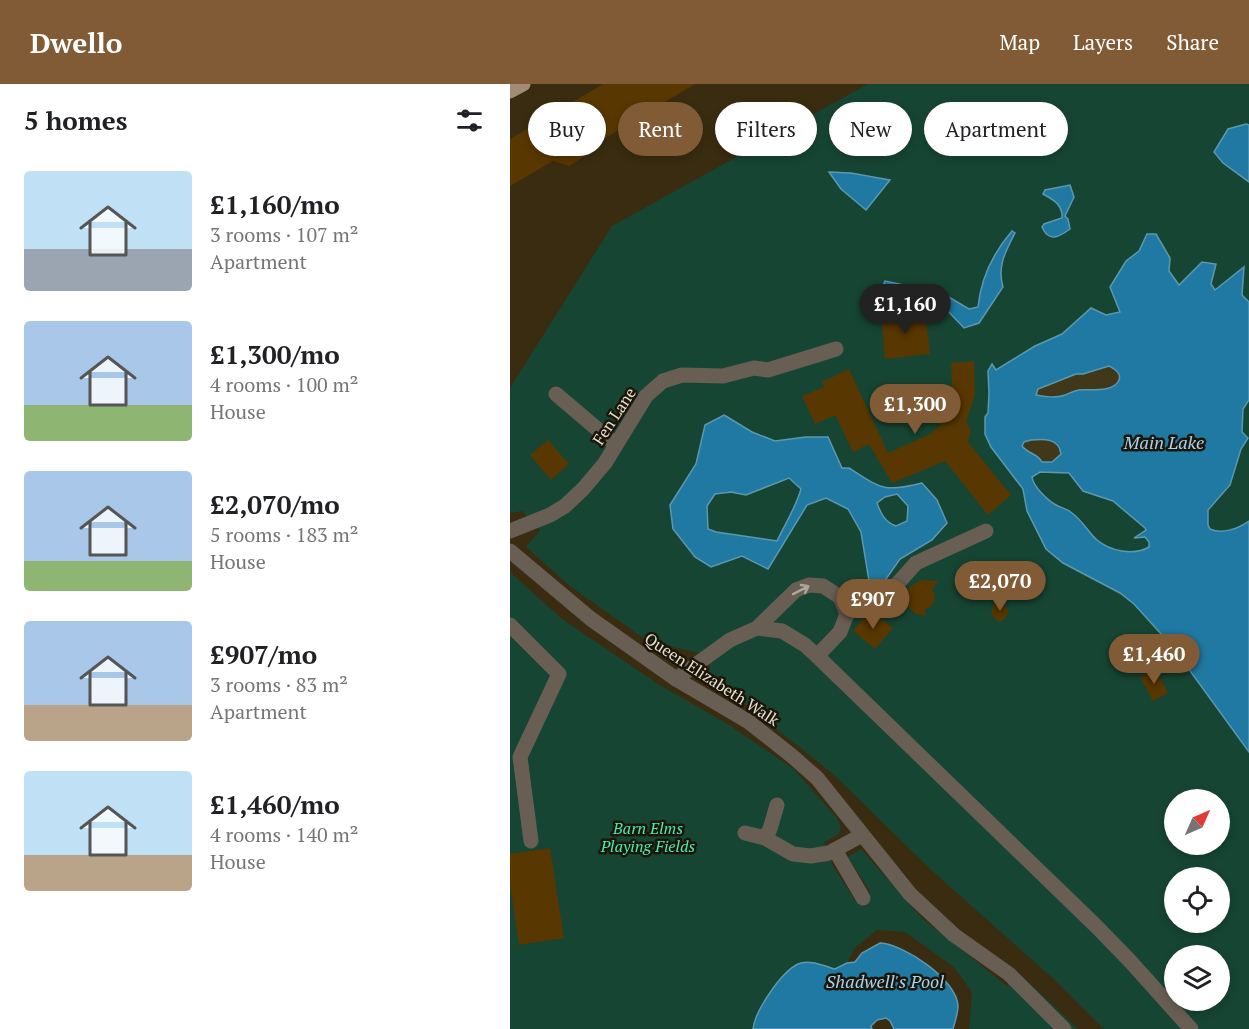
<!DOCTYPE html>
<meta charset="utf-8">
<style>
body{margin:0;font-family:"PT Serif",serif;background:#f2f2f2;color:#202124;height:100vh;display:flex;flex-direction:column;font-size:22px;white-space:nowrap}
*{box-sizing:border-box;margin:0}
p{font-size:20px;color:#757577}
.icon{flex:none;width:33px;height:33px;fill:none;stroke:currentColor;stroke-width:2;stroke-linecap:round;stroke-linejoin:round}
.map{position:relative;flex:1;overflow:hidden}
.drawer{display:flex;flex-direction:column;background:#fff;width:510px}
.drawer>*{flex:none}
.guide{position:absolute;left:18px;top:18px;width:570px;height:54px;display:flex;gap:12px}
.needle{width:39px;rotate:45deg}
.controls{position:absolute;left:654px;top:705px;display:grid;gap:12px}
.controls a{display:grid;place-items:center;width:66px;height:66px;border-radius:50%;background:#fff;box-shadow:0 3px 9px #0003;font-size:30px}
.price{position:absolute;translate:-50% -51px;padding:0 14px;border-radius:21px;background:#815b35;color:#fff;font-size:20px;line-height:39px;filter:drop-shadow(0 2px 3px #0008)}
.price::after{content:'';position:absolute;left:50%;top:36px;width:18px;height:14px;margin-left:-9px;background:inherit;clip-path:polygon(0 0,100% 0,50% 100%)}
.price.active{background:#222;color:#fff}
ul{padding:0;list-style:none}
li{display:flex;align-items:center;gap:18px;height:150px;padding:0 24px}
li span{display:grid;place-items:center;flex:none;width:168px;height:120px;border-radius:6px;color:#555}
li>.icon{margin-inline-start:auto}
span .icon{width:72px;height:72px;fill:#fffc;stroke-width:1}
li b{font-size:26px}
h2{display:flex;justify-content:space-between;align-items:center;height:72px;padding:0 24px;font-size:26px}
.pill{padding:0 21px;border-radius:27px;background:#fff;box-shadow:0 3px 9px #0003;font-size:21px;line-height:54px}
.pill.active{background:#815b35;color:#fff}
header{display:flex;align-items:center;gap:36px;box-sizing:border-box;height:84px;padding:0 30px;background:#815b35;color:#fff}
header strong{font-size:28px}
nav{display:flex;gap:33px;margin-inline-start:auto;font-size:21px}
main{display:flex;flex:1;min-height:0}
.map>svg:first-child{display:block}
</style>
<header>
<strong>Dwello</strong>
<nav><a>Map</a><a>Layers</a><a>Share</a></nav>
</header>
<main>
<section class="drawer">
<h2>5 homes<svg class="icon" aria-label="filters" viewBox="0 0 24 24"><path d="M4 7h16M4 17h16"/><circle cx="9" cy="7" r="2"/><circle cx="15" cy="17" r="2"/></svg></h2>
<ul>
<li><span style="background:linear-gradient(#bfe0f5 65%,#9aa5b1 0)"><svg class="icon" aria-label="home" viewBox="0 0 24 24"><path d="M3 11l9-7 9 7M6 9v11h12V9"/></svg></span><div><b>£1,160/mo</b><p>3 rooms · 107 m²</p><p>Apartment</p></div></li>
<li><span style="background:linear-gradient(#a9c7e8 70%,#8fb573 0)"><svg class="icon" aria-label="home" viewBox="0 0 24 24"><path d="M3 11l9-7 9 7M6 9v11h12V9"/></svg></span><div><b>£1,300/mo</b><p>4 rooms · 100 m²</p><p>House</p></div></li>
<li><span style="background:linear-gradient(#a9c7e8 75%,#8fb573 0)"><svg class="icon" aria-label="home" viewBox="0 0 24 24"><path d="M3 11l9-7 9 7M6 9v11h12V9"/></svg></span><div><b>£2,070/mo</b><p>5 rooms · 183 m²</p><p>House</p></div></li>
<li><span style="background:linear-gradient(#a9c7e8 70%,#b9a48a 0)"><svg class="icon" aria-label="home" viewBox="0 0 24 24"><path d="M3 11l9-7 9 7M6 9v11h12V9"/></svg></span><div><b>£907/mo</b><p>3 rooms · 83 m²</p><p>Apartment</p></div></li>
<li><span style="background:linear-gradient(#bfe0f5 70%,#b9a48a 0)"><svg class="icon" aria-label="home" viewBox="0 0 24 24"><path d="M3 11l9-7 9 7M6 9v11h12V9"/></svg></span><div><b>£1,460/mo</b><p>4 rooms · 140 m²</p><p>House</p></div></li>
</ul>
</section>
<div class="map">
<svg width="739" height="945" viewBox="0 0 739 945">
<rect width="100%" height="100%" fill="#3a2c10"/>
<g fill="#174533" fill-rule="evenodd">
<path d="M358 0H739V945H594L546 897 418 783 323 690 199 591 200 581 186 568 139 558 61 503 16 463 30 446 12 427 0 429V304L102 142ZM664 716H710V760H664ZM664 794H710V838H664ZM664 872H710V916H664Z"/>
<path d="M0 488 52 535 148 600 219 641 284 685 327 734 331 744 328 751 314 758 323 782 346 818 361 809 338 773 351 765 412 834 497 902 509 889 568 945H459L462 908 444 883 395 848 367 846 344 865 337 879 325 885C314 882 300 875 288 880 269 889 245 925 243 945H0Z"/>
</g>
<g fill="#413819">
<path d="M599 282C604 285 612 289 610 296 605 308 575 306 564 308 551 310 540 315 526 311L528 305 566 290H573Z"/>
<path d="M521 356C534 355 549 354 551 370L542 378H532C527 369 517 370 512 362L514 358Z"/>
</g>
<g fill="#1f79a3" stroke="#5c98b0" stroke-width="1.5" fill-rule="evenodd">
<polygon points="736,40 739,41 739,98 713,79 704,68 718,45"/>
<polygon points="319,88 341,89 380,96 356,126 331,105"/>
<path d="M560 101 564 113 555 132 558 135 560 145C549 153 539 159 532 143L534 140 552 134C553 121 544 116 533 110L535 106Z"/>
<path d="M502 147 505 149C495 168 487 183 493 203L469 239 454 244 433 222 403 224 373 218 369 210 375 197 432 209 459 225 468 223C471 194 483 169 502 147Z"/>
<path d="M637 150H646L660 174 659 187 669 201 692 178 706 180 701 200 705 206 734 183 732 211 739 218V316L733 325 732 348 738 354 731 365 720 401 698 426V441L700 445C712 451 729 444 739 437V668L662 562 624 520 610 509 553 479 536 465 517 427 513 405 481 363 475 350V333L478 329 479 309 478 287 482 280 486 286 525 262 552 250 581 224 596 231 610 228 600 203 616 177 629 167ZM599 282C604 285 612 289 609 296 604 309 579 305 569 306 563 307 560 309 555 311 547 314 534 313 526 311L528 305 566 290H573ZM521 356C534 355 549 354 551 370L542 378H532C527 369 518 370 512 362L514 358ZM530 388 559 389 573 407 603 417 635 444 636 446 624 454 635 453 639 458V463C624 472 600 467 587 456 578 448 572 436 562 429 556 424 551 424 546 421 537 416 523 402 522 393Z"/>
<path d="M214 331 242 348 265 357 296 353H318L332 384H339C370 404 374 409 412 399L427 416 437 439 422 456 390 475 376 495 360 503 351 448 338 425 316 414 297 421 258 485 232 472 201 483 185 473 163 445 160 421 186 380 195 341ZM279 394 291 405C286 423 275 440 267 457L206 448 198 445 197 422 205 410 221 408 236 411ZM387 410 398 422 397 437 386 442C375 438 371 430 367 419L375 413Z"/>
<path d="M370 859C394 860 447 896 448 922 448 929 445 938 443 945H384L380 937 376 934 367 936 361 942 362 945H243C245 927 271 888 288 880 300 875 314 882 325 885L337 879 345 878 352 869Z"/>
</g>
<g fill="#583701">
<polygon points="93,0 185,0 74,67 72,74 59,82 43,77 0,102 0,55"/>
<polygon points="532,20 541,31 524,44 515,33"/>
<polygon points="413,227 414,234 416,234 420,270 375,275 371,231"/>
<polygon points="464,277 465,311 456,338 461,345 458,358 501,411 478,431 435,377 382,399 359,360 343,368 325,331 305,340 292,312 314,303 312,298 339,285 378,369 420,350 435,337 434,331 442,307 441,279"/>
<polygon points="38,356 59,380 41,396 20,371"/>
<polygon points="411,496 428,497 422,506 425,511 424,518 420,523 415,525 416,532 405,530 398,522 396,512 399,503"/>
<polygon points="492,519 499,526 495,535 488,538 481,530 483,521"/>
<polygon points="359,527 364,529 383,544 365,565 343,547"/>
<polygon points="645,585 658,609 643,617 630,593"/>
<polygon points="40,764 54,854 9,861 0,800 0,770"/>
</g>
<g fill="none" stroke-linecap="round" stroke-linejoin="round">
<g stroke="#685e54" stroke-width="15">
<polyline points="46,310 106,361"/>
<polyline points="0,447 40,431 55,422 73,405 95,379 136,312 153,297 172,291 213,292 244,284 258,286 326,265"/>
<polyline points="0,467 81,535 166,595 239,638 282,672 307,694 400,810 444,851 499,890 554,945"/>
<polyline points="337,530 353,516 366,519 380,508 406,479 476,447"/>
<polyline points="0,541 49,590 10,673 21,757"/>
<polyline points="247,544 272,547 295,561 307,572 586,842 620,877 681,945"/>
<polyline points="166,595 220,556 247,544 286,506 299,501 313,502 330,513 337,530 330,548 307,572"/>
<polyline points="235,749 255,754 283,770 301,772 319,769 352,751"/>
<polyline points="255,754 260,745 267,721"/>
<polyline points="325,766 353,814"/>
</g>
<polyline stroke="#a28c77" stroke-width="15" points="0,7 13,0"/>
</g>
<defs><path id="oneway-shaft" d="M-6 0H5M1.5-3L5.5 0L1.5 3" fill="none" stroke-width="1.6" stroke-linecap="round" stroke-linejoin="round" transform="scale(1.5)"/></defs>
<use stroke="#afa698" href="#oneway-shaft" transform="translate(291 506) rotate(-27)"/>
<g text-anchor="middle" stroke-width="5" stroke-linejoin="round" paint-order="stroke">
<g font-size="16" fill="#e9e0d0" stroke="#1c150a">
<text transform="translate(104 332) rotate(-57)" y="6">Fen Lane</text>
<text transform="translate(202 595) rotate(33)" y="6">Queen Elizabeth Walk</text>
</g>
<g font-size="16" font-style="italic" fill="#49ecaf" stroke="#1c150a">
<text x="138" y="750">Barn Elms<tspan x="138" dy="18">Playing Fields</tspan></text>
</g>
<g font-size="18" font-style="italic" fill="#a4d4f1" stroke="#1c150a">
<text x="654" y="365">Main Lake</text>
<text x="375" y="904">Shadwell's Pool</text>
</g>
</g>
</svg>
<div class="controls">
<a><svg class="needle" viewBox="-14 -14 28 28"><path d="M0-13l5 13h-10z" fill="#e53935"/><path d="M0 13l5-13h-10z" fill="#757577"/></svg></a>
<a><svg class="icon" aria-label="locate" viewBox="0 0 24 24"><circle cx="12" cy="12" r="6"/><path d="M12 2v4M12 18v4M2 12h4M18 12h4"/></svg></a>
<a><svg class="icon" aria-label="layers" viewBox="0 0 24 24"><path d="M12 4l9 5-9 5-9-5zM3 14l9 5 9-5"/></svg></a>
</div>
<b class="price active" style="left:395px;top:251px">£1,160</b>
<b class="price" style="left:405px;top:351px">£1,300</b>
<b class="price" style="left:490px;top:528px">£2,070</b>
<b class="price" style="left:363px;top:546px">£907</b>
<b class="price" style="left:644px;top:601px">£1,460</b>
<div class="guide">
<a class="pill">Buy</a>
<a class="pill active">Rent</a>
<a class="pill">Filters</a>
<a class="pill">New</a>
<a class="pill">Apartment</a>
</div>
</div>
</main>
